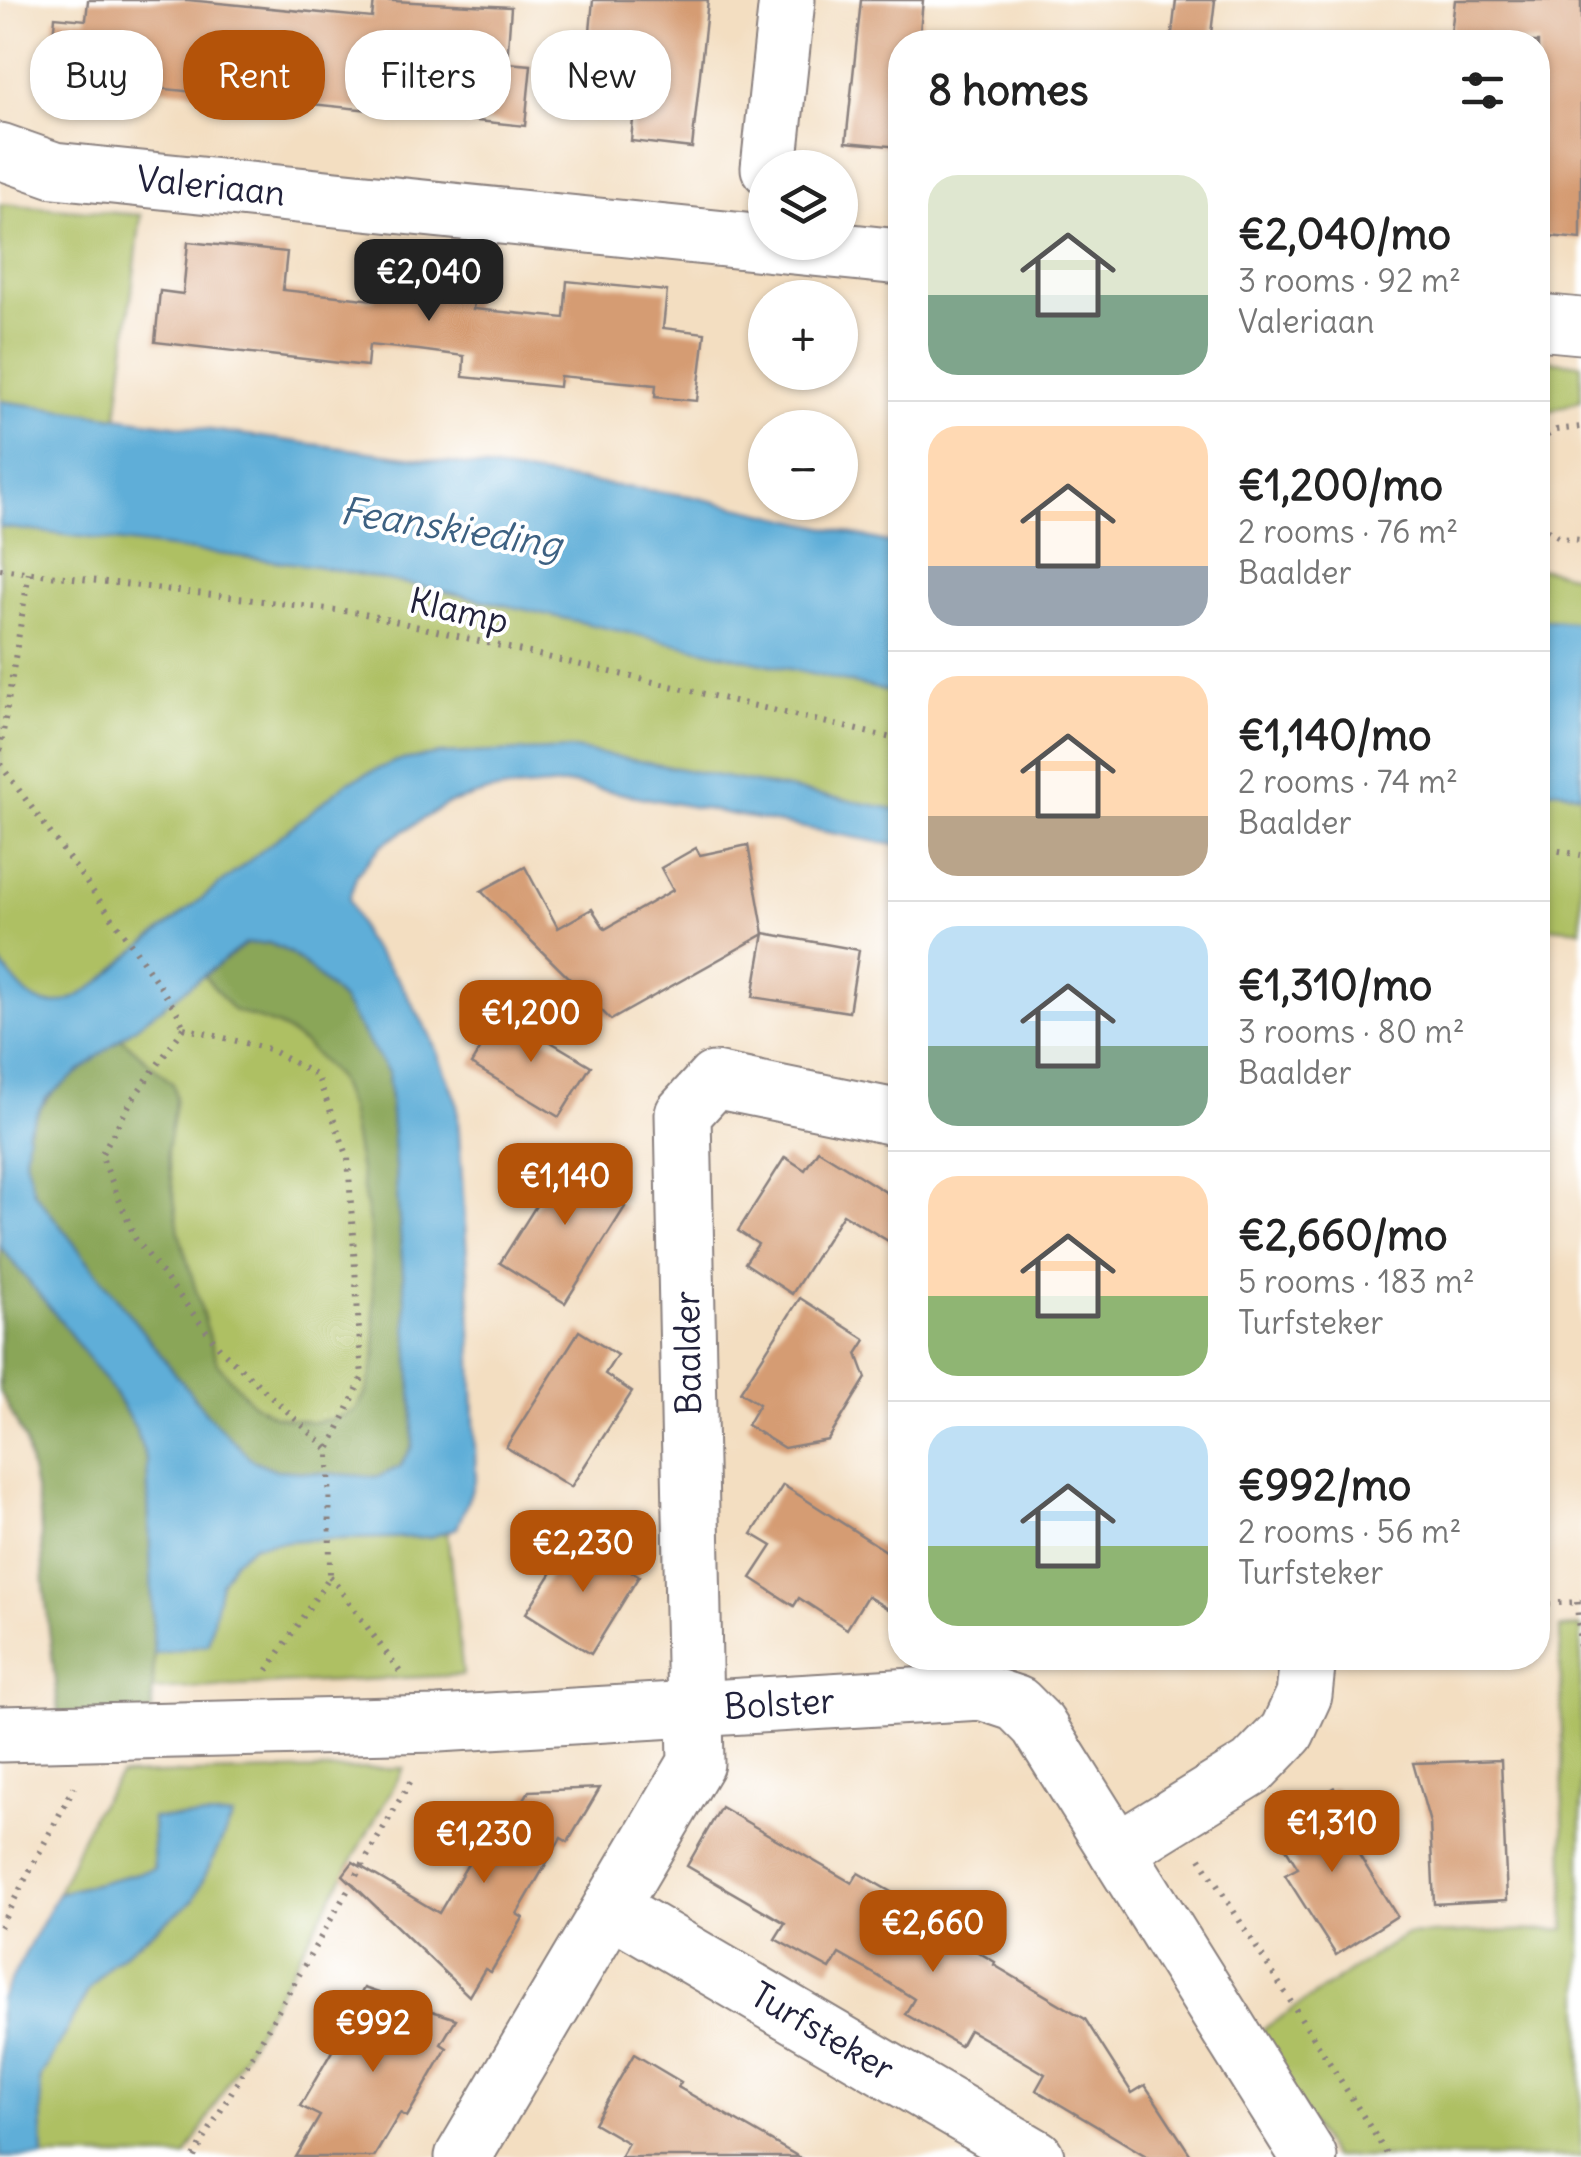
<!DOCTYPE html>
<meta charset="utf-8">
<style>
body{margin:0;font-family:Delius,sans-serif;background:#f2f2f2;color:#222;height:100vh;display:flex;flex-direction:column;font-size:38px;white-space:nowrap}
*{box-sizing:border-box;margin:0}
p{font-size:32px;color:#767676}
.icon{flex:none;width:55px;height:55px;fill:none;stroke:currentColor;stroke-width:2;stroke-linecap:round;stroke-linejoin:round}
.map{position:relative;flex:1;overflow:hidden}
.panel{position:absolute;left:888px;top:30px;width:662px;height:1640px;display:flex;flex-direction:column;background:#fff;border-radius:40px;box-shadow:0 2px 8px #0004}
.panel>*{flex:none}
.hud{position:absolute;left:30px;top:30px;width:708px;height:90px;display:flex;gap:20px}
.buttons{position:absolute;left:748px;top:150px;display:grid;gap:20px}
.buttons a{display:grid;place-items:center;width:110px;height:110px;border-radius:50%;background:#fff;box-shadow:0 2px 8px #0004;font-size:50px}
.price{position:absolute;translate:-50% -85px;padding:0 22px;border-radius:20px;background:#b45309;color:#fff;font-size:32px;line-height:65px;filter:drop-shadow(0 2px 5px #0008)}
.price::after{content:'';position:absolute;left:50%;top:60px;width:30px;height:22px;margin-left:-15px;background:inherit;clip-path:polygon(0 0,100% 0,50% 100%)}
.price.selected{background:#222;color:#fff}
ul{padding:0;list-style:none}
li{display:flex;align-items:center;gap:30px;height:250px;padding:0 40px}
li+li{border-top:2px solid #e0e0e0}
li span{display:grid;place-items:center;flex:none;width:280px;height:200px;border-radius:30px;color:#555}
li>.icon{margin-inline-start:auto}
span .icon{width:120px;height:120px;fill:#fffc;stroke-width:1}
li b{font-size:42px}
h2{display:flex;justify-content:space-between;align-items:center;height:120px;padding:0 40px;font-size:42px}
.chip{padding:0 35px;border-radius:40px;background:#fff;box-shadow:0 2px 8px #0004;font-size:35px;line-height:90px}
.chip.selected{background:#b45309;color:#fff}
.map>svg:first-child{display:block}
</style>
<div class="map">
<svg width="1581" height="2157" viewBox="0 0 1581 2157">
<rect width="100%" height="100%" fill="#fff"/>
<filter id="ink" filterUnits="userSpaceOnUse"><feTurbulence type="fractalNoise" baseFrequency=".01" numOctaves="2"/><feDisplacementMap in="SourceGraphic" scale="20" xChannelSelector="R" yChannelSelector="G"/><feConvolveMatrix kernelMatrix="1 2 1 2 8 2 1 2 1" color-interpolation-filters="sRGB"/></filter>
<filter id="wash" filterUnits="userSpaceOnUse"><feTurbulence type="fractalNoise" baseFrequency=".0048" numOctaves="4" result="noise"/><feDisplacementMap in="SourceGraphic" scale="40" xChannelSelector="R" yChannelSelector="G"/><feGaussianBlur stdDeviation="2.25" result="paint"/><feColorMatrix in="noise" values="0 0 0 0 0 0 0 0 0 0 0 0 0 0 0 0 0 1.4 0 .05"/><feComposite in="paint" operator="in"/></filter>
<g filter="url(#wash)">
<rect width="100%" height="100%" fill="#f3dec1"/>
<g fill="#aec063" stroke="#68714f" stroke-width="2.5">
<polygon points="0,204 141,215 117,417 0,401"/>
<polygon points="1538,359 1581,364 1581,400 1538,415"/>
<polygon points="0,516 900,656 900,822 565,763 412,784 298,885 389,1015 440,1532 447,1531 463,1675 153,1690 154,1654 162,1652 0,1213"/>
<polygon points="1538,568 1581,577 1581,623 1538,619"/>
<polygon points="1538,767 1581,774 1581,930 1538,926"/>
<polygon points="1581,1627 1581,2157 1332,2157 1254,2035 1405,1935 1565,1929 1560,1628"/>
<polygon points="404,1768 186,2157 43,2157 40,2078 88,1991 110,1964 193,1901 232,1817 152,1818 154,1869 58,1893 92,1815 120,1775"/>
</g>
<g fill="#8aa659" stroke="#56644a" stroke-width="2.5">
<path d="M268 943 289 952 309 968 341 999 388 1072 413 1405V1446L400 1467 378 1477 276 1470 252 1460 206 1413 34 1192C31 1182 27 1172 25 1162 17 1106 83 1068 121 1038L173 1084 176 1098 167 1150 179 1232 217 1363 251 1402 274 1416 313 1422 333 1419 355 1411 367 1391 376 1353 370 1229 349 1109 337 1078 305 1044 278 1026 233 1010 204 976 246 944Z"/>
<polygon points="0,1246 56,1315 113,1391 135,1427 147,1461 154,1654 152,1712 59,1716 44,1585 40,1515 25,1440 0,1391"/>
</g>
<g fill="#5eaed8" stroke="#40688a" stroke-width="2.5" fill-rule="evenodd">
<polygon points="0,401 690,496 900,545 900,694 433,589 316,566 0,527"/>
<polygon points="1538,619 1581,623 1581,794 1538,788"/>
<path d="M574 749 900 810V846L572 784 490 791 447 804 383 844 357 874 349 899 365 939 399 980 430 1035 457 1102 470 1302 476 1479 457 1528 431 1537 301 1540 254 1545 234 1561 221 1583 208 1644 154 1654 147 1461 135 1427 113 1391 56 1315 0 1246V963C10 974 20 990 32 998 61 1019 107 978 127 958L348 782 396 761 440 754ZM269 943 289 952 309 968 341 999 388 1072 413 1405V1446L400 1467 378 1477 276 1470 252 1460 206 1413 34 1192 25 1159 28 1129 45 1099 121 1038 245 944Z"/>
<polygon points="233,1817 193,1901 110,1964 88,1991 40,2078 43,2157 0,2157 0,2000 58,1893 154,1869 152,1818"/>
</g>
<g id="blocks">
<g fill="#d59c73">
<polygon points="88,0 188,0 372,18 374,0 511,7 507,63 531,65 525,126 49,77 55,17 86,20"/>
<polygon points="593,0 708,0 692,148 631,141 634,109 583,104"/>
<polygon points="861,0 923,0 919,42 900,42 900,147 846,142"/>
<polygon points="1176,0 1215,0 1210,42 1171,42"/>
<polygon points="1455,0 1581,0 1581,239 1538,235 1538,42 1450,42"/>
<polygon points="188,242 287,252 283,290 374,300 378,261 477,272 473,309 564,318 567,281 667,291 663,328 705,333 697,401 655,397 656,385 560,376 559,387 463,377 464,356 419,350 369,345 367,366 155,342 160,291 183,294"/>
<polygon points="748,845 764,934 611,1020 481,891 525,867 558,928 592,909 605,929 673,890 661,868 696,848 700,855"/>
<polygon points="764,933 859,950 849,1012 753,997"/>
<polygon points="502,1013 591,1066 559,1117 471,1064"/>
<polygon points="573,1147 611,1171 599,1190 625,1207 565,1303 500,1263"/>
<polygon points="818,1150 900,1201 900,1248 843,1214 792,1294 745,1263 758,1244 738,1231 785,1157 805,1170"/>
<polygon points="800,1298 866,1340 857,1354 866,1378 828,1440 784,1448 747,1425 759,1404 740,1392"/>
<polygon points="579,1331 617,1355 605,1374 632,1392 571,1487 506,1447"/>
<polygon points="783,1485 900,1560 900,1616 867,1596 847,1629 799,1598 794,1606 751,1578 772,1546 752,1534"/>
<polygon points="575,1536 639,1576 591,1654 526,1613"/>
<polygon points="1501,1760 1507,1900 1434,1904 1430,1823 1413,1763"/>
<polygon points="600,1788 568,1842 561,1838 517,1914 523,1918 491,1972 485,1969 469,1996 343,1875 353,1862 439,1913 504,1803 517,1811 529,1791"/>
<polygon points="1334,1788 1351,1842 1397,1916 1336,1955 1285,1875 1298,1868 1273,1828"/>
<polygon points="721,1807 852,1883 858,1873 900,1897 901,1895 978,1941 973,1949 995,1962 994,1965 1085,2019 1132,2093 1145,2085 1192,2157 1148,2157 1036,2090 1045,2074 1008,2052 969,2030 960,2046 905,2014 914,1999 878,1976 839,1954 830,1969 775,1939 785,1923 687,1866"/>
<polygon points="364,1988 456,2019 441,2044 447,2048 407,2117 400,2113 374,2157 296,2157 320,2116 300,2106 342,2034 339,2031"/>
<polygon points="634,2054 681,2082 678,2087 799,2157 620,2157 628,2143 594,2123"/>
</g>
</g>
</g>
<g filter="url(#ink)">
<use href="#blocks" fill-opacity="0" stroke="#8a807e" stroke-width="2.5"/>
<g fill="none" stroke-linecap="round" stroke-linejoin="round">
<g stroke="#8a807e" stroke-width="59">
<g id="minor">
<path id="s1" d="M0 151 54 170 900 257"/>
<polyline points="769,168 787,0"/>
<polyline points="1538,322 1581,326"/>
<path id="s2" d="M0 1734 438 1724 981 1692 1017 1704 1038 1725 1309 2157"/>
<polyline points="1117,1851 1253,1767 1287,1732 1304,1695 1308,1658"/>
<path id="s3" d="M611 1908 1036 2157"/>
<polyline points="463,2157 696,1763 683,1114 714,1080 900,1118"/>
</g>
</g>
<g stroke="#8a807e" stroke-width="6" stroke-dasharray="2.5 8" stroke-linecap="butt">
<polyline points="1538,441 1556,430 1581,427"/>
<polyline points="1538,524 1561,538 1581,540"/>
<polyline points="0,569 360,613 900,740"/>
<polyline points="0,751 29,572"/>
<polyline points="0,764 134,948 177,1012 184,1028"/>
<polyline points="1538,847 1581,855"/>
<polyline points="184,1028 269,1049 317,1076 348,1157 362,1378 329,1450 330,1576 265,1674"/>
<polyline points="184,1028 132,1100 101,1155 135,1238 221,1350 329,1450"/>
<polyline points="330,1576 400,1672"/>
<polyline points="1577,1602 1581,1668"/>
<polyline points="1538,1604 1581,1602"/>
<polyline points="1200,1858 1389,2157"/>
<polyline points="0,1927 74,1787"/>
<polyline points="194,2157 413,1777"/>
</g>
<use href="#minor" stroke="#fff" stroke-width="55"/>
</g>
</g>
<g text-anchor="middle" stroke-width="8" stroke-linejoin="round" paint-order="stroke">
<g font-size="35" fill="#22223b" stroke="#fff">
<text dy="12" stroke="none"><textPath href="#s1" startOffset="215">Valeriaan</textPath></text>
<text transform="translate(459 611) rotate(13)" y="12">Klamp</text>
<text transform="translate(688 1353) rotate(-91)" y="12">Baalder</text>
<text dy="12" stroke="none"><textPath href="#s2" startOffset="780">Bolster</textPath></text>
<text dy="12" stroke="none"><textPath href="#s3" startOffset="245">Turfsteker</textPath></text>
</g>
<g font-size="38" font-style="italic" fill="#3d6182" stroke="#fff">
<text transform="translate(451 528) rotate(9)" y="13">Feanskieding</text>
</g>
</g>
</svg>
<div class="buttons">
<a><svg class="icon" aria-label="layers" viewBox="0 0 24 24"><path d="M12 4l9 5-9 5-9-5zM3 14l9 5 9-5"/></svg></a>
<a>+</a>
<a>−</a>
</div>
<b class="price selected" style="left:429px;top:324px">€2,040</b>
<b class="price" style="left:531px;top:1065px">€1,200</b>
<b class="price" style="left:565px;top:1228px">€1,140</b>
<b class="price" style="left:583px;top:1595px">€2,230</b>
<b class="price" style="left:1332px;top:1875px">€1,310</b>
<b class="price" style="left:484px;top:1886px">€1,230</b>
<b class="price" style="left:933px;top:1975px">€2,660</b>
<b class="price" style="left:373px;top:2075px">€992</b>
<div class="hud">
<a class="chip">Buy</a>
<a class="chip selected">Rent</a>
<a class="chip">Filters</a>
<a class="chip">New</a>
</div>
<section class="panel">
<h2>8 homes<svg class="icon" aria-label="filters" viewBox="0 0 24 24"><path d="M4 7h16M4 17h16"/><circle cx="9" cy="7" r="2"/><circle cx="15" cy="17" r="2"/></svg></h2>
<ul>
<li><span style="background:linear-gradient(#dfe7d0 60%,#7fa58c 0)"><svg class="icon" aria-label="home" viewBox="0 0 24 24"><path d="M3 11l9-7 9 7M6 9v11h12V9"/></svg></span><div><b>€2,040/mo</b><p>3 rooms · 92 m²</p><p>Valeriaan</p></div></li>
<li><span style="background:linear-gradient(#ffd9b3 70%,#9aa5b1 0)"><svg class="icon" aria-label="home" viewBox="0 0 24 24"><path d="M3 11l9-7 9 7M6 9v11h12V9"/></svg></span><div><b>€1,200/mo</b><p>2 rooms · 76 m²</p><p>Baalder</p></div></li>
<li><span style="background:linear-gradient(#ffd9b3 70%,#b9a48a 0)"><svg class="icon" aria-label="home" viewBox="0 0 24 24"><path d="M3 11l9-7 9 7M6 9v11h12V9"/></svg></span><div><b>€1,140/mo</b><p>2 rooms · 74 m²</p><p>Baalder</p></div></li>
<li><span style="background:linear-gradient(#bfe0f5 60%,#7fa58c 0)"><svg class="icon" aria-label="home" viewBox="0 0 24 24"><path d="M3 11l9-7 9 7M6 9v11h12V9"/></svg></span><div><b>€1,310/mo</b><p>3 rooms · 80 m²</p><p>Baalder</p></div></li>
<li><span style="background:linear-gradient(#ffd9b3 60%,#8fb573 0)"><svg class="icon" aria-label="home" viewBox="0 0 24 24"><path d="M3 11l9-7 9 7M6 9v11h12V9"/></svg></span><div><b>€2,660/mo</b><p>5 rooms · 183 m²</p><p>Turfsteker</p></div></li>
<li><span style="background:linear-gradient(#bfe0f5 60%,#8fb573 0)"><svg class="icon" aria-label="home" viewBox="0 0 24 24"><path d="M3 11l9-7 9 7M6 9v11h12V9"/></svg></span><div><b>€992/mo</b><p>2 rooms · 56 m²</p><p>Turfsteker</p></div></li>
</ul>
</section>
</div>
